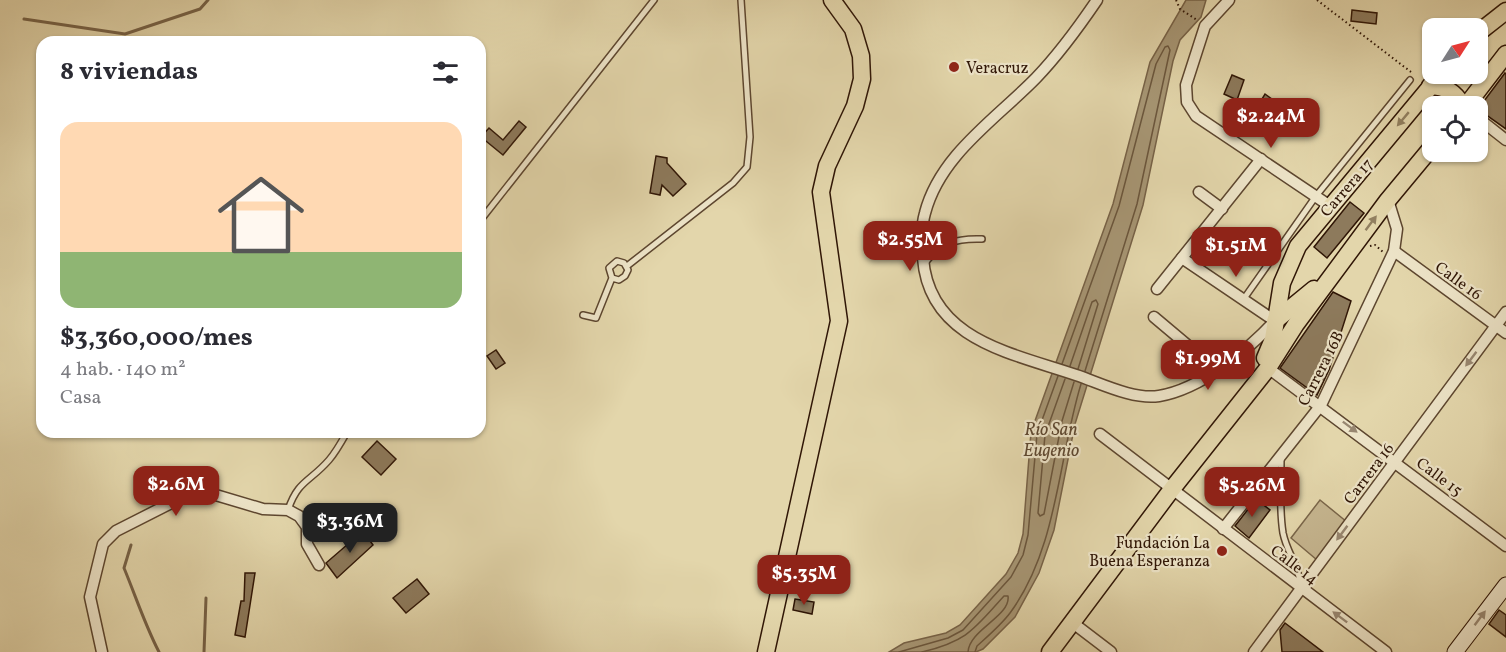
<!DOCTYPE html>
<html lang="es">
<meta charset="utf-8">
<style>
body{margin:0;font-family:Vollkorn,serif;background:#f7f7f7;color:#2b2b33;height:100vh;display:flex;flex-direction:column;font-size:22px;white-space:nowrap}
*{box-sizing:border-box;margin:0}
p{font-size:20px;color:#7c7c81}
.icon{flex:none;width:33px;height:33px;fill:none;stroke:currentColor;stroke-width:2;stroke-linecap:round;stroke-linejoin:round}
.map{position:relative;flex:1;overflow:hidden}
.sheet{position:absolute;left:36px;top:36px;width:450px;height:402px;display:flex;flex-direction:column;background:#fff;border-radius:18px;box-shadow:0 2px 4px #0004}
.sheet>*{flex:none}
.needle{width:39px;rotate:54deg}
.buttons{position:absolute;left:1422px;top:18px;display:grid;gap:12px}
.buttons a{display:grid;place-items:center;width:66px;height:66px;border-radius:12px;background:#fff;box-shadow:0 2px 4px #0004;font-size:30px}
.price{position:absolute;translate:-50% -51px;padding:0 14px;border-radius:12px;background:#8f2418;color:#fff;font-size:20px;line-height:39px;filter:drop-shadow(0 2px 3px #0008)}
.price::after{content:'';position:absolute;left:50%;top:36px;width:18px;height:14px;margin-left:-9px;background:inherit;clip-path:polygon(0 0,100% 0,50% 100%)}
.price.active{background:#222;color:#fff}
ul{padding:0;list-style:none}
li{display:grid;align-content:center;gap:12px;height:318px;padding:0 24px}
li span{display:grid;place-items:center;height:186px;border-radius:18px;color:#555}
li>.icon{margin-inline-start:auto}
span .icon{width:108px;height:108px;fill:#fffc;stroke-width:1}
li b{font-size:26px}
h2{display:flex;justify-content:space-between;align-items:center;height:72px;padding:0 24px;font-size:26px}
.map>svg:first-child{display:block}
</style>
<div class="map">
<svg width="1506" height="652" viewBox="0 0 1506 652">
<rect width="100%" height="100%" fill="#e3d6ab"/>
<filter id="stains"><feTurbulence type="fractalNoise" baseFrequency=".00333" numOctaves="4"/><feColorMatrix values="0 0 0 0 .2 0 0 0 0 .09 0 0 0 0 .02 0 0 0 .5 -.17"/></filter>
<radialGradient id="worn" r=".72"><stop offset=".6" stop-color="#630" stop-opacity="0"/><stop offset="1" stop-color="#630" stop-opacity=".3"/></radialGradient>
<polygon fill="#c5b58f" stroke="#7a664a" stroke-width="1.5" points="1320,500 1347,522 1317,560 1291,538"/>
<polygon fill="#a69573" stroke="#776247" stroke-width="1.5" points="1186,0 1206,0 1201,17 1180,40 1173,61 1143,205 1075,424 1054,530 1039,573 1015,617 983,649 976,652 889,652 904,643 946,633 960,625 1006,574 1018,553 1023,534 1031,432 1113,204 1150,62"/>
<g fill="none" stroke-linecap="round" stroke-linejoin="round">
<g stroke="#6b563c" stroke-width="1.5">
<polyline points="1062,364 1119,206 1156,64 1165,47 1168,46 1170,50 1137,204 1085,371"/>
<polyline points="1070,366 1092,302 1096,300 1098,304 1078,369"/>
<polyline points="1065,379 1045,435 1038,513 1040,516 1044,514 1062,421 1074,382"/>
<polyline points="899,652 948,638 963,630 1011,577 1023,555 1028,535 1037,434 1058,376"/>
<path d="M922 652C968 641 974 629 1004 596H1008C1011 616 969 630 968 652"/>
<path d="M975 652 977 646C988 636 1001 625 1010 613 1058 548 1058 459 1081 384"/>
</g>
<g stroke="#776247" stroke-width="3">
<polyline points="24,19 125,34 200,9 208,0"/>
<path d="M131 545 124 568C136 597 145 625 159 652"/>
<polyline points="204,652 206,598"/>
</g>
</g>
<g fill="#8d7a5c" stroke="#301606" stroke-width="1.5">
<polygon points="1352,10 1377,13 1376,24 1351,21"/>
<polygon points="1505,73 1506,74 1506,129 1478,109"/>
<polygon points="1232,75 1244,80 1237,100 1224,94"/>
<polygon points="1265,94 1284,108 1277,117 1259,104"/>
<polygon points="519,121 526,127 503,155 481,137 489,128 503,140"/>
<polygon points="656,156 667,158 667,163 686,184 673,196 662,185 660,195 650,193"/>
<polygon points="1350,202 1364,213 1327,258 1314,247"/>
<polygon points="1333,292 1351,301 1329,370 1317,395 1280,368"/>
<polygon points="496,350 505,363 496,369 487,356"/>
<polygon points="377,441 396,459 381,475 362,457"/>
<polygon points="1256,499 1270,510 1249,538 1235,526"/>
<polygon points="372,506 382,519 369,530 358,517"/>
<polygon points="363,531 373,545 337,578 326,563"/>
<polygon points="245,573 255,573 245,637 235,635 241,601 244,601"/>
<polygon points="417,579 429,594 406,613 393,598"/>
<polygon points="795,599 814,602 812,614 793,610"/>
<polygon points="1499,610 1506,615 1506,637 1489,624"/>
<polygon points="1285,623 1323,652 1282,652 1280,630"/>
</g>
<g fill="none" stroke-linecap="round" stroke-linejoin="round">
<g stroke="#5d462f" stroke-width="8">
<g id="lane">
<polyline points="480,221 654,0"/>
<path d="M924 264C941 243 955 238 982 239"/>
<polyline points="627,266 733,183 747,167 750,137 741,0"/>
<polyline points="1243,300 1316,196 1410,80"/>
<polyline points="583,315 596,318 612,278 609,268 617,261 624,263 628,270 625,276 619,280 612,278"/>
<path d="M1281 458C1281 483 1279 508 1283 533 1287 553 1298 563 1301 586"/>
<path d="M288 510C298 480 310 482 329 460 336 452 342 441 347 432"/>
</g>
</g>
<g stroke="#5d462f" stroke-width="13">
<g id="street">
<path d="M1097 0C1078 28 1059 54 1036 78 996 119 940 155 925 213 921 227 922 243 923 258 929 340 1012 353 1076 375 1100 383 1133 400 1159 396 1201 389 1247 351 1275 321L1182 258"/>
<polyline points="1229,0 1205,26 1186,85 1187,102 1196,116 1330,206"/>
<polyline points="1478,118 1506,140"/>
<polyline points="1199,192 1222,209"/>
<polyline points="1394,251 1506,333"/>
<polyline points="1157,289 1261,159"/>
<polyline points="1154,317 1217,370"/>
<polyline points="1268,368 1506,546"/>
<polyline points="1100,434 1386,652"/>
<polyline points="1223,529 1321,405 1394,251 1397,229 1388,200"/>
<polyline points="1073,623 1111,652"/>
<polyline points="102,652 90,597 103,544 116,531 185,496 209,493 263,509 288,510 299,516 307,527 307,544 319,565"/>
<polyline points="1254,652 1506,312"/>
</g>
</g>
<g stroke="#301606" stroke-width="17">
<polyline id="secondary" points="1455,652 1506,585"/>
</g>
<g stroke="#301606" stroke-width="19">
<g id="primary">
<polyline points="1478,33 1506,11"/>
<path d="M1430 86C1447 87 1455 92 1463 106"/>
<polyline points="1466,106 1506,54"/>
<polyline points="1275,321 1314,289"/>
<polyline points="1265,358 1273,339 1282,283 1298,246 1441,74"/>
<polyline points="766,652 839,321 821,192 827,166 855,106 862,79 861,56 853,29 832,0"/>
<polyline points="1050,652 1172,489 1268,368 1296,324 1388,200 1432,147"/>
</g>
</g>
<g stroke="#301606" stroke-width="2" stroke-dasharray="1.5 3" stroke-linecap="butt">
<polyline points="1176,0 1180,9 1197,20"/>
<polyline points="1317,0 1411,72"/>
<polyline points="1370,246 1375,245 1383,252"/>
</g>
<use href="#lane" stroke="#ede4c8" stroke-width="5"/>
<use href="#street" stroke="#ede4c8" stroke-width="10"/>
<use href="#secondary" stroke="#ede4c8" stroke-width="15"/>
<use href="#primary" stroke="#e3d6ab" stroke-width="16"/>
</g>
<defs><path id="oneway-solid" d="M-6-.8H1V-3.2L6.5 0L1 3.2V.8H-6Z" transform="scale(1.5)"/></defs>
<g fill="#928061">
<use href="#oneway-solid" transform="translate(1403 119) rotate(130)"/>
<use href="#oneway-solid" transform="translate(1371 223) rotate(-53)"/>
</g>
<g fill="#988771">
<use href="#oneway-solid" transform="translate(1471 359) rotate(127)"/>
<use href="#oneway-solid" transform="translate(1350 427) rotate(37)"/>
<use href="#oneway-solid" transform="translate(1342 533) rotate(127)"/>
<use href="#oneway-solid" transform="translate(1340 617) rotate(-143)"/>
<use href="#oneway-solid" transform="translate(1480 618) rotate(-53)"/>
</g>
<g fill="#8f2418" stroke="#ede4c8" stroke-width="2">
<circle cx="954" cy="67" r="6"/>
<circle cx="1222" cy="551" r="6"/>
</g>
<g text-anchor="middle" stroke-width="4.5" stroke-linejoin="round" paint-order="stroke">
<g font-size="16" fill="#301606" stroke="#ede4c8" text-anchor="start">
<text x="966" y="73">Veracruz</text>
<text x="1210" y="548" text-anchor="end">Fundación La<tspan x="1210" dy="18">Buena Esperanza</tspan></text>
</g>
<g font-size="16" fill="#301606" stroke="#ede4c8">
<text transform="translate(1346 187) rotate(-49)" y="6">Carrera 17</text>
<text transform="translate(1459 280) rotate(36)" y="6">Calle 16</text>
<text transform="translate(1320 368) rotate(-63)" y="6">Carrera 16B</text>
<text transform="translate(1368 473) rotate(-53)" y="6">Carrera 16</text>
<text transform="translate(1440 476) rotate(37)" y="6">Calle 15</text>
<text transform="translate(1295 564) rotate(37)" y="6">Calle 14</text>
</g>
<g font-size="18" font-style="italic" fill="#5f4932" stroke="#ede4c8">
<text x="1051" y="435">Río San<tspan x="1051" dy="21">Eugenio</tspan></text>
</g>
</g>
<rect width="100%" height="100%" filter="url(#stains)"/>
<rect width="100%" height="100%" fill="url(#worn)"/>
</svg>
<div class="buttons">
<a><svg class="needle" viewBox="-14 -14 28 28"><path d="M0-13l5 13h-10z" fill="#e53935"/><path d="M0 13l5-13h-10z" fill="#7c7c81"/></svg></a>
<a><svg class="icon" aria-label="locate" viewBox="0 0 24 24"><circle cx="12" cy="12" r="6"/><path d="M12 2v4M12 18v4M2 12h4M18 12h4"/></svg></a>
</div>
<b class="price" style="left:1271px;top:149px">$2.24M</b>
<b class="price" style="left:910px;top:272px">$2.55M</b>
<b class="price" style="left:1236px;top:278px">$1.51M</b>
<b class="price" style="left:1208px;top:391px">$1.99M</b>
<b class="price" style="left:176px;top:517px">$2.6M</b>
<b class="price" style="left:1252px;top:518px">$5.26M</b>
<b class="price active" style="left:350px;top:554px">$3.36M</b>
<b class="price" style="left:804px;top:606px">$5.35M</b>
<section class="sheet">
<h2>8 viviendas<svg class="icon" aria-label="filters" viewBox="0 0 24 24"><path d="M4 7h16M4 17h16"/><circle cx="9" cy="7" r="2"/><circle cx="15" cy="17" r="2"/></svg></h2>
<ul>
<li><span style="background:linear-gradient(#ffd9b3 70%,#8fb573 0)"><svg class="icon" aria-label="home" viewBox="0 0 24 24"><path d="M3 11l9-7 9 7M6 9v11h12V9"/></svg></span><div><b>$3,360,000/mes</b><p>4 hab. · 140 m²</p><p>Casa</p></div></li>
</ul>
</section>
</div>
